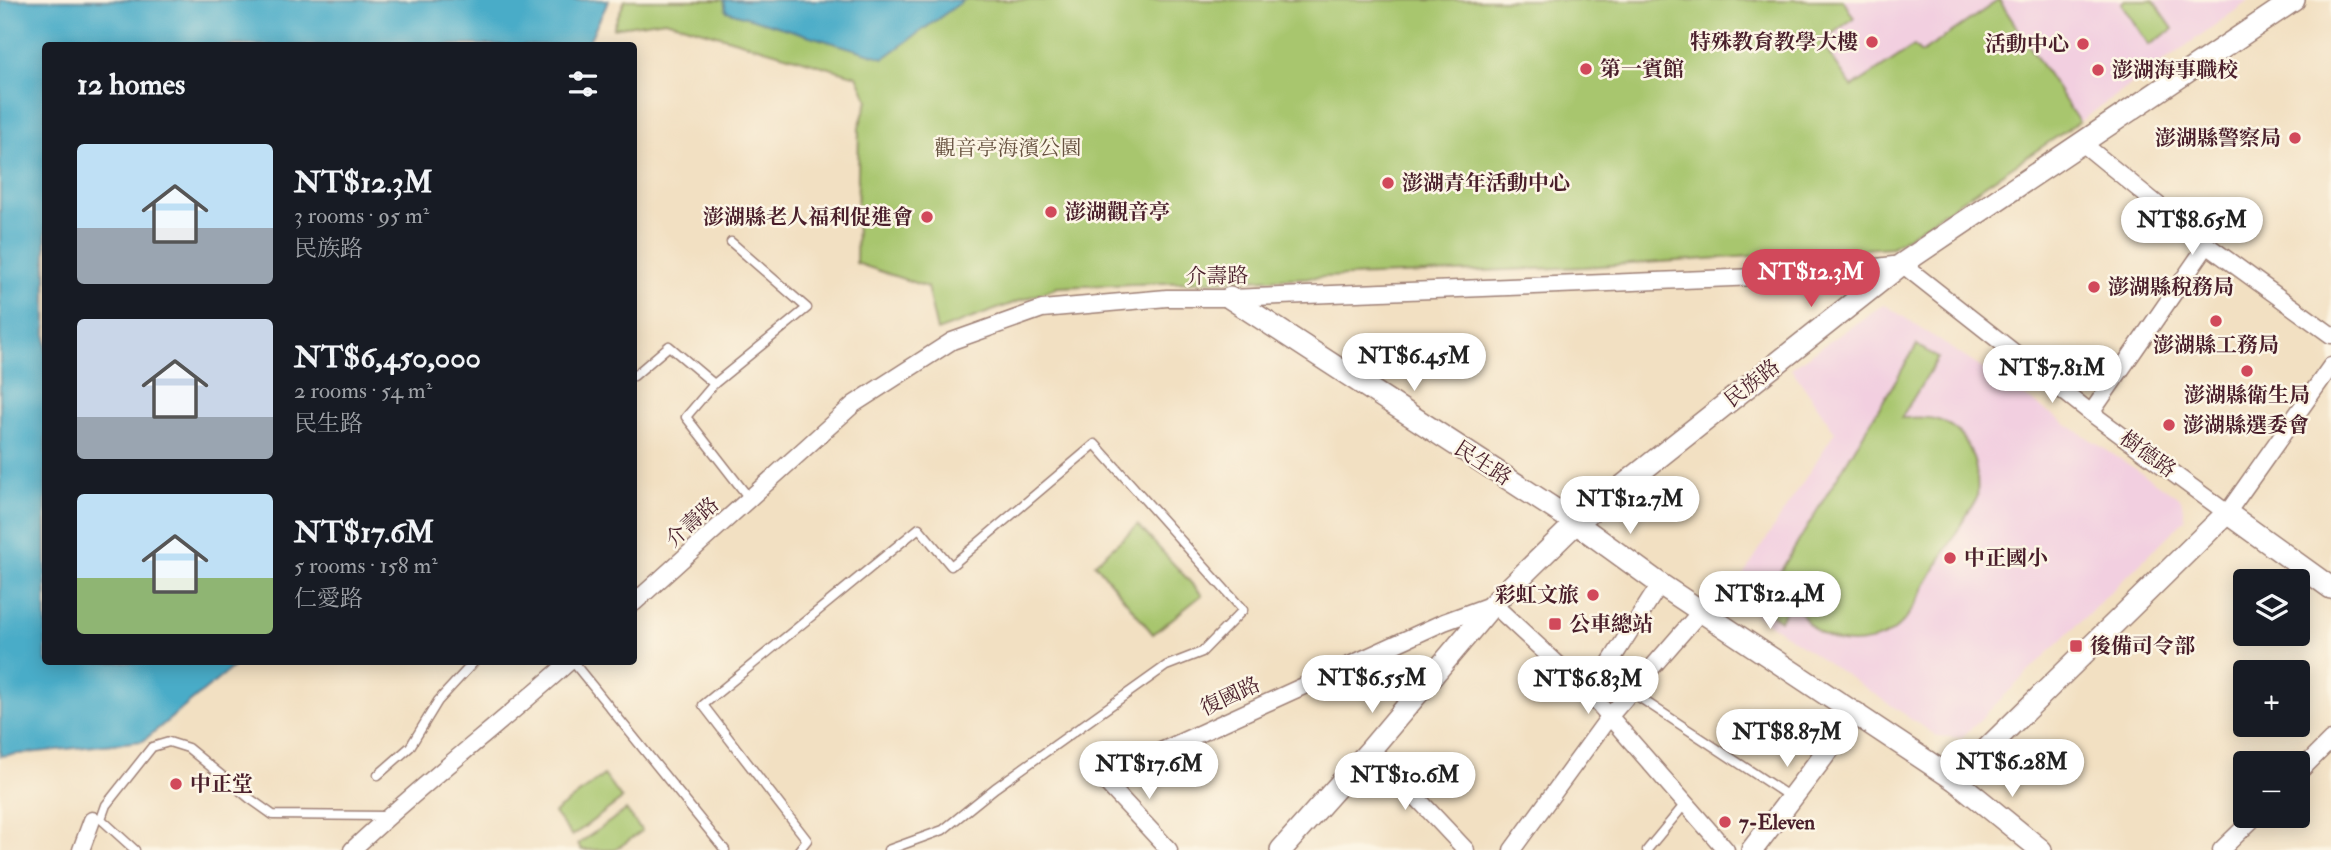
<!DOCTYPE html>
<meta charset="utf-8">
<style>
body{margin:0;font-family:"IM FELL Double Pica","Noto Serif TC",serif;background:#242831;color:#f1f3f6;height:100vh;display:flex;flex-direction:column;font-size:26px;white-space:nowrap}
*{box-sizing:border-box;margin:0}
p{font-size:23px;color:#9ea1a6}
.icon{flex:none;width:38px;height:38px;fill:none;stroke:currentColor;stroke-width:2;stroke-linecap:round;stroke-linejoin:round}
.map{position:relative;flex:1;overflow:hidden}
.side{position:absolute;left:42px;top:42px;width:595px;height:623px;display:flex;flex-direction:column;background:#171b24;border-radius:7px;box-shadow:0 4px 18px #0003}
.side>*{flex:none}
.buttons{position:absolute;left:2233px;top:569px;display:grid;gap:14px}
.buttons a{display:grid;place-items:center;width:77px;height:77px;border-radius:7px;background:#171b24;box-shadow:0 4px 18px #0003;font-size:35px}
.price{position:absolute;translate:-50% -60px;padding:0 16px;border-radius:24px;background:#fff;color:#222;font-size:23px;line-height:46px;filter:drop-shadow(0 2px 4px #0008)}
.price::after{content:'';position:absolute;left:50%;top:42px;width:21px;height:16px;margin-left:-10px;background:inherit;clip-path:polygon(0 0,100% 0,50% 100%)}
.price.on{background:#d1495b;color:#fff}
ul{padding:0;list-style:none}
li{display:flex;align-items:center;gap:21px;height:175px;padding:0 35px}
li span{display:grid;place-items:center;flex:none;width:196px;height:140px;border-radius:7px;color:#555}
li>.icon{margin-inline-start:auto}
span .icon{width:84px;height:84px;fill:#fffc;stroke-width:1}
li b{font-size:30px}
h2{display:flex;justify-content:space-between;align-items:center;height:84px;padding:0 35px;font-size:30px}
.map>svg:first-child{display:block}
</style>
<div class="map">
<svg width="2331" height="850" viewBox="0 0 2331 850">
<rect width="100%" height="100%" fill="#fcf5e5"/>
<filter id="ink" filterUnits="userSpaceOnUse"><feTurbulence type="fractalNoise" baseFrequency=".0143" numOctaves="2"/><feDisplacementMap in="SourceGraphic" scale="14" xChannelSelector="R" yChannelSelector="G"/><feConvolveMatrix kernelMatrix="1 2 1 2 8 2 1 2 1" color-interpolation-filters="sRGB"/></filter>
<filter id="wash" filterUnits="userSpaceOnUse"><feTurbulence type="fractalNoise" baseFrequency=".00686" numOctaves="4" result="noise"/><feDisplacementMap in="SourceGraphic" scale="28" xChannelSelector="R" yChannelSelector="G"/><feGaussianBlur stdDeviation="1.57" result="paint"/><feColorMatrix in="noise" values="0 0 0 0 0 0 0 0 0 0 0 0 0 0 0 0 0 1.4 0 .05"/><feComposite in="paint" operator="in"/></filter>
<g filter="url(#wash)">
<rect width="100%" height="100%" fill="#f2e0c2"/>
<g fill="#f2cfe0">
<polygon points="1843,0 2250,0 2079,122 1999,1 1920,53 1914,46 1852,87 1821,42 1853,18"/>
<polygon points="1884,304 2181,499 2185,519 1961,738 1937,736 1729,597 1835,432 1791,368"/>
</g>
<g fill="#a8c66e" stroke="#79724c" stroke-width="2">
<polygon points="625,0 1843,0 1854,18 1821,42 1852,87 1914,46 1921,53 1999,0 2079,122 1892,247 1584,267 1058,287 937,331 927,287 856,263 859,127 868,100 857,76 665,20 613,28"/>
<polygon points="2125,0 2153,0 2173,29 2149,45 2121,3"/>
<path d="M1917 345 1938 358 1901 418C1912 418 1923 416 1934 419 1969 427 1980 466 1977 498 1960 526 1944 554 1927 582 1919 597 1911 615 1898 627 1883 641 1857 646 1837 641 1814 634 1802 619 1793 598L1780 620 1759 607Z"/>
<polygon points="1138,525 1202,595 1153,634 1095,563"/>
<polygon points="604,775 622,799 572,836 554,813"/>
<polygon points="626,810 642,831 615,850 582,850 578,844"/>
</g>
<g fill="#49acc8" stroke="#4a667a" stroke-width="2">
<polygon points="0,0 609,0 587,45 46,46 46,662 239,662 143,741 0,756"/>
<polygon points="724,0 964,0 884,58 726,11"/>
</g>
</g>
<g filter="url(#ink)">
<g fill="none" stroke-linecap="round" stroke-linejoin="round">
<g stroke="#9e8076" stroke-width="11">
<g id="lane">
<polyline points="634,376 669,346 714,384 686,417 749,498"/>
<polyline points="714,384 807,308 731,242"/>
<polyline points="573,662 725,850"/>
<polyline points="1631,692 1790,797"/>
<polyline points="378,775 410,747 438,701 474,662"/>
<polyline points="135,850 101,819 106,805 152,747 169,742 188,748 249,798 273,815 387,816"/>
<polyline points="799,850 807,840 703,705 919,528 951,566 1095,444 1243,610 1202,652 1166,666 995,788 943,830 888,850"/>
<polyline points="1647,850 1685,804"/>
</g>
</g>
<g stroke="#9e8076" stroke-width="19">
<g id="street">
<polyline points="2081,142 2207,245 2331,335"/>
<polyline points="2091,413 2207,245"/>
<polyline points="634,603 854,404 952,341 1042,309 1167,298 1230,298 1808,275 1902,264 2091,413 2227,513 2331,366"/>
<polyline points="1590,694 1660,584"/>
<polyline points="1371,749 1466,850"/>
<polyline points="2298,773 2331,740"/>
<polyline points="81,850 92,820"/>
<path d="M352 850C422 784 498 726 569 662"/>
<polyline points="1169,850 1102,778 1444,622 1493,604 1590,694 1726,850"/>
<polyline points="1512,850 1609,717 1701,611"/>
<polyline points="2221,850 2256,816"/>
</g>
</g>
<g stroke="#9e8076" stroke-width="24">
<g id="secondary">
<polyline points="1230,298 1576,523 1660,584 1955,780 2041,850"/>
<polyline points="1955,780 2227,513 2331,588"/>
<polyline points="1281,850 1371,749 1493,604 1576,523 1902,264 2294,0"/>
<polyline points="1752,850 1856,713"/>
</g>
</g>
<use href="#lane" stroke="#fff" stroke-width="8"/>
<use href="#street" stroke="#fff" stroke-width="16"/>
<use href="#secondary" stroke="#fff" stroke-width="21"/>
</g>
</g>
<g fill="#d1495b" stroke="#fcf5e5" stroke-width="2.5">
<circle cx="1872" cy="42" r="7"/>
<circle cx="2083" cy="44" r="7"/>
<circle cx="1586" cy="69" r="7"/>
<circle cx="2098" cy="70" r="7"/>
<circle cx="2295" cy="138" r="7"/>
<circle cx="1388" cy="183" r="7"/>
<circle cx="1051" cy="212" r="7"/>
<circle cx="927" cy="217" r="7"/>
<circle cx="2094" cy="287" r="7"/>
<circle cx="2216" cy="321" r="7"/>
<circle cx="2247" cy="371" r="7"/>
<circle cx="2169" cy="425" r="7"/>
<circle cx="1950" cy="558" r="7"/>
<circle cx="1593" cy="595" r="7"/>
<rect x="1548" y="617" width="14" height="14" rx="3.5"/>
<rect x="2069" y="639" width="14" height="14" rx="3.5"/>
<circle cx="176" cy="784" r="7"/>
<circle cx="1725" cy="822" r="7"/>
</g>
<g text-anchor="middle" stroke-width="5" stroke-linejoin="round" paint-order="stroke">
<g font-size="21" font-weight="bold" fill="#4a1f2b" stroke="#fcf5e5" text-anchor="start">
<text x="1858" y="49" text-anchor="end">特殊教育教學大樓</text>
<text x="2069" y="51" text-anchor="end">活動中心</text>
<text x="1600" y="76">第一賓館</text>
<text x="2112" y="77">澎湖海事職校</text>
<text x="2281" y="145" text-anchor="end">澎湖縣警察局</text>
<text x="1402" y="190">澎湖青年活動中心</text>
<text x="1065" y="219">澎湖觀音亭</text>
<text x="913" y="224" text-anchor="end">澎湖縣老人福利促進會</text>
<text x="2108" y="294">澎湖縣稅務局</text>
<text x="2216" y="352" text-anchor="middle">澎湖縣工務局</text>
<text x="2247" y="402" text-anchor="middle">澎湖縣衛生局</text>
<text x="2183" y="432">澎湖縣選委會</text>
<text x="1964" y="565">中正國小</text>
<text x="1579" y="602" text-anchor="end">彩虹文旅</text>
<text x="1569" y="631">公車總站</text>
<text x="2090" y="653">後備司令部</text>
<text x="190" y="791">中正堂</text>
<text x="1739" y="829">7-Eleven</text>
</g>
<g font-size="21" fill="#66513f" stroke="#fcf5e5">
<text x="1008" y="155">觀音亭海濱公園</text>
</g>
<g font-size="21" fill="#4a1f2b" stroke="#fcf5e5">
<text transform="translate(1217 276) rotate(-1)" y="7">介壽路</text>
<text transform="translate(1752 383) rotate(-38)" y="7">民族路</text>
<text transform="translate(2148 454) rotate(36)" y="7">樹德路</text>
<text transform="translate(1483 463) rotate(33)" y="7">民生路</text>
<text transform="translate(692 522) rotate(-42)" y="7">介壽路</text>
<text transform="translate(1230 696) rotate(-25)" y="7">復國路</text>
</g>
</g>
</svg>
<div class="buttons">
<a><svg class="icon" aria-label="layers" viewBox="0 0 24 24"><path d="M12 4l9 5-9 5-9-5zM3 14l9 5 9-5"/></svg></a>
<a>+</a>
<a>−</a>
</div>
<b class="price" style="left:2192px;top:257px">NT$8.65M</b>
<b class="price on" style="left:1811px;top:309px">NT$12.3M</b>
<b class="price" style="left:1414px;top:393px">NT$6.45M</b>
<b class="price" style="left:2052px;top:405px">NT$7.81M</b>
<b class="price" style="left:1630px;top:536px">NT$12.7M</b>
<b class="price" style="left:1770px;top:631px">NT$12.4M</b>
<b class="price" style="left:1372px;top:715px">NT$6.55M</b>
<b class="price" style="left:1588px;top:716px">NT$6.83M</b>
<b class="price" style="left:1787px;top:769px">NT$8.87M</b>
<b class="price" style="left:2012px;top:799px">NT$6.28M</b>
<b class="price" style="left:1149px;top:801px">NT$17.6M</b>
<b class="price" style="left:1405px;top:812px">NT$10.6M</b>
<section class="side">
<h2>12 homes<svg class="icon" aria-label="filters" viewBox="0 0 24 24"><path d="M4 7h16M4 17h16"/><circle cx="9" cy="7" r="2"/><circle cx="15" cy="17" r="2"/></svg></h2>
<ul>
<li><span style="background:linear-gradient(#bfe0f5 60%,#9aa5b1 0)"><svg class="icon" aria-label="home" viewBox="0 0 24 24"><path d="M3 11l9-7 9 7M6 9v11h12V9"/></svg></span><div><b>NT$12.3M</b><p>3 rooms · 95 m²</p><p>民族路</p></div></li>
<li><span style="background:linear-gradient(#c9d6e8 70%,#9aa5b1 0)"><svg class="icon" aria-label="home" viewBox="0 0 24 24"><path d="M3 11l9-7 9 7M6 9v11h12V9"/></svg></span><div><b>NT$6,450,000</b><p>2 rooms · 54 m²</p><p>民生路</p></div></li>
<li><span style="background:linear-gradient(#bfe0f5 60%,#8fb573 0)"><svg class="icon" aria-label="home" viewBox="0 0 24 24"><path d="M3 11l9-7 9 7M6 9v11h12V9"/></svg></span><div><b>NT$17.6M</b><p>5 rooms · 158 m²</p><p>仁愛路</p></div></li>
</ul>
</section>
</div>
